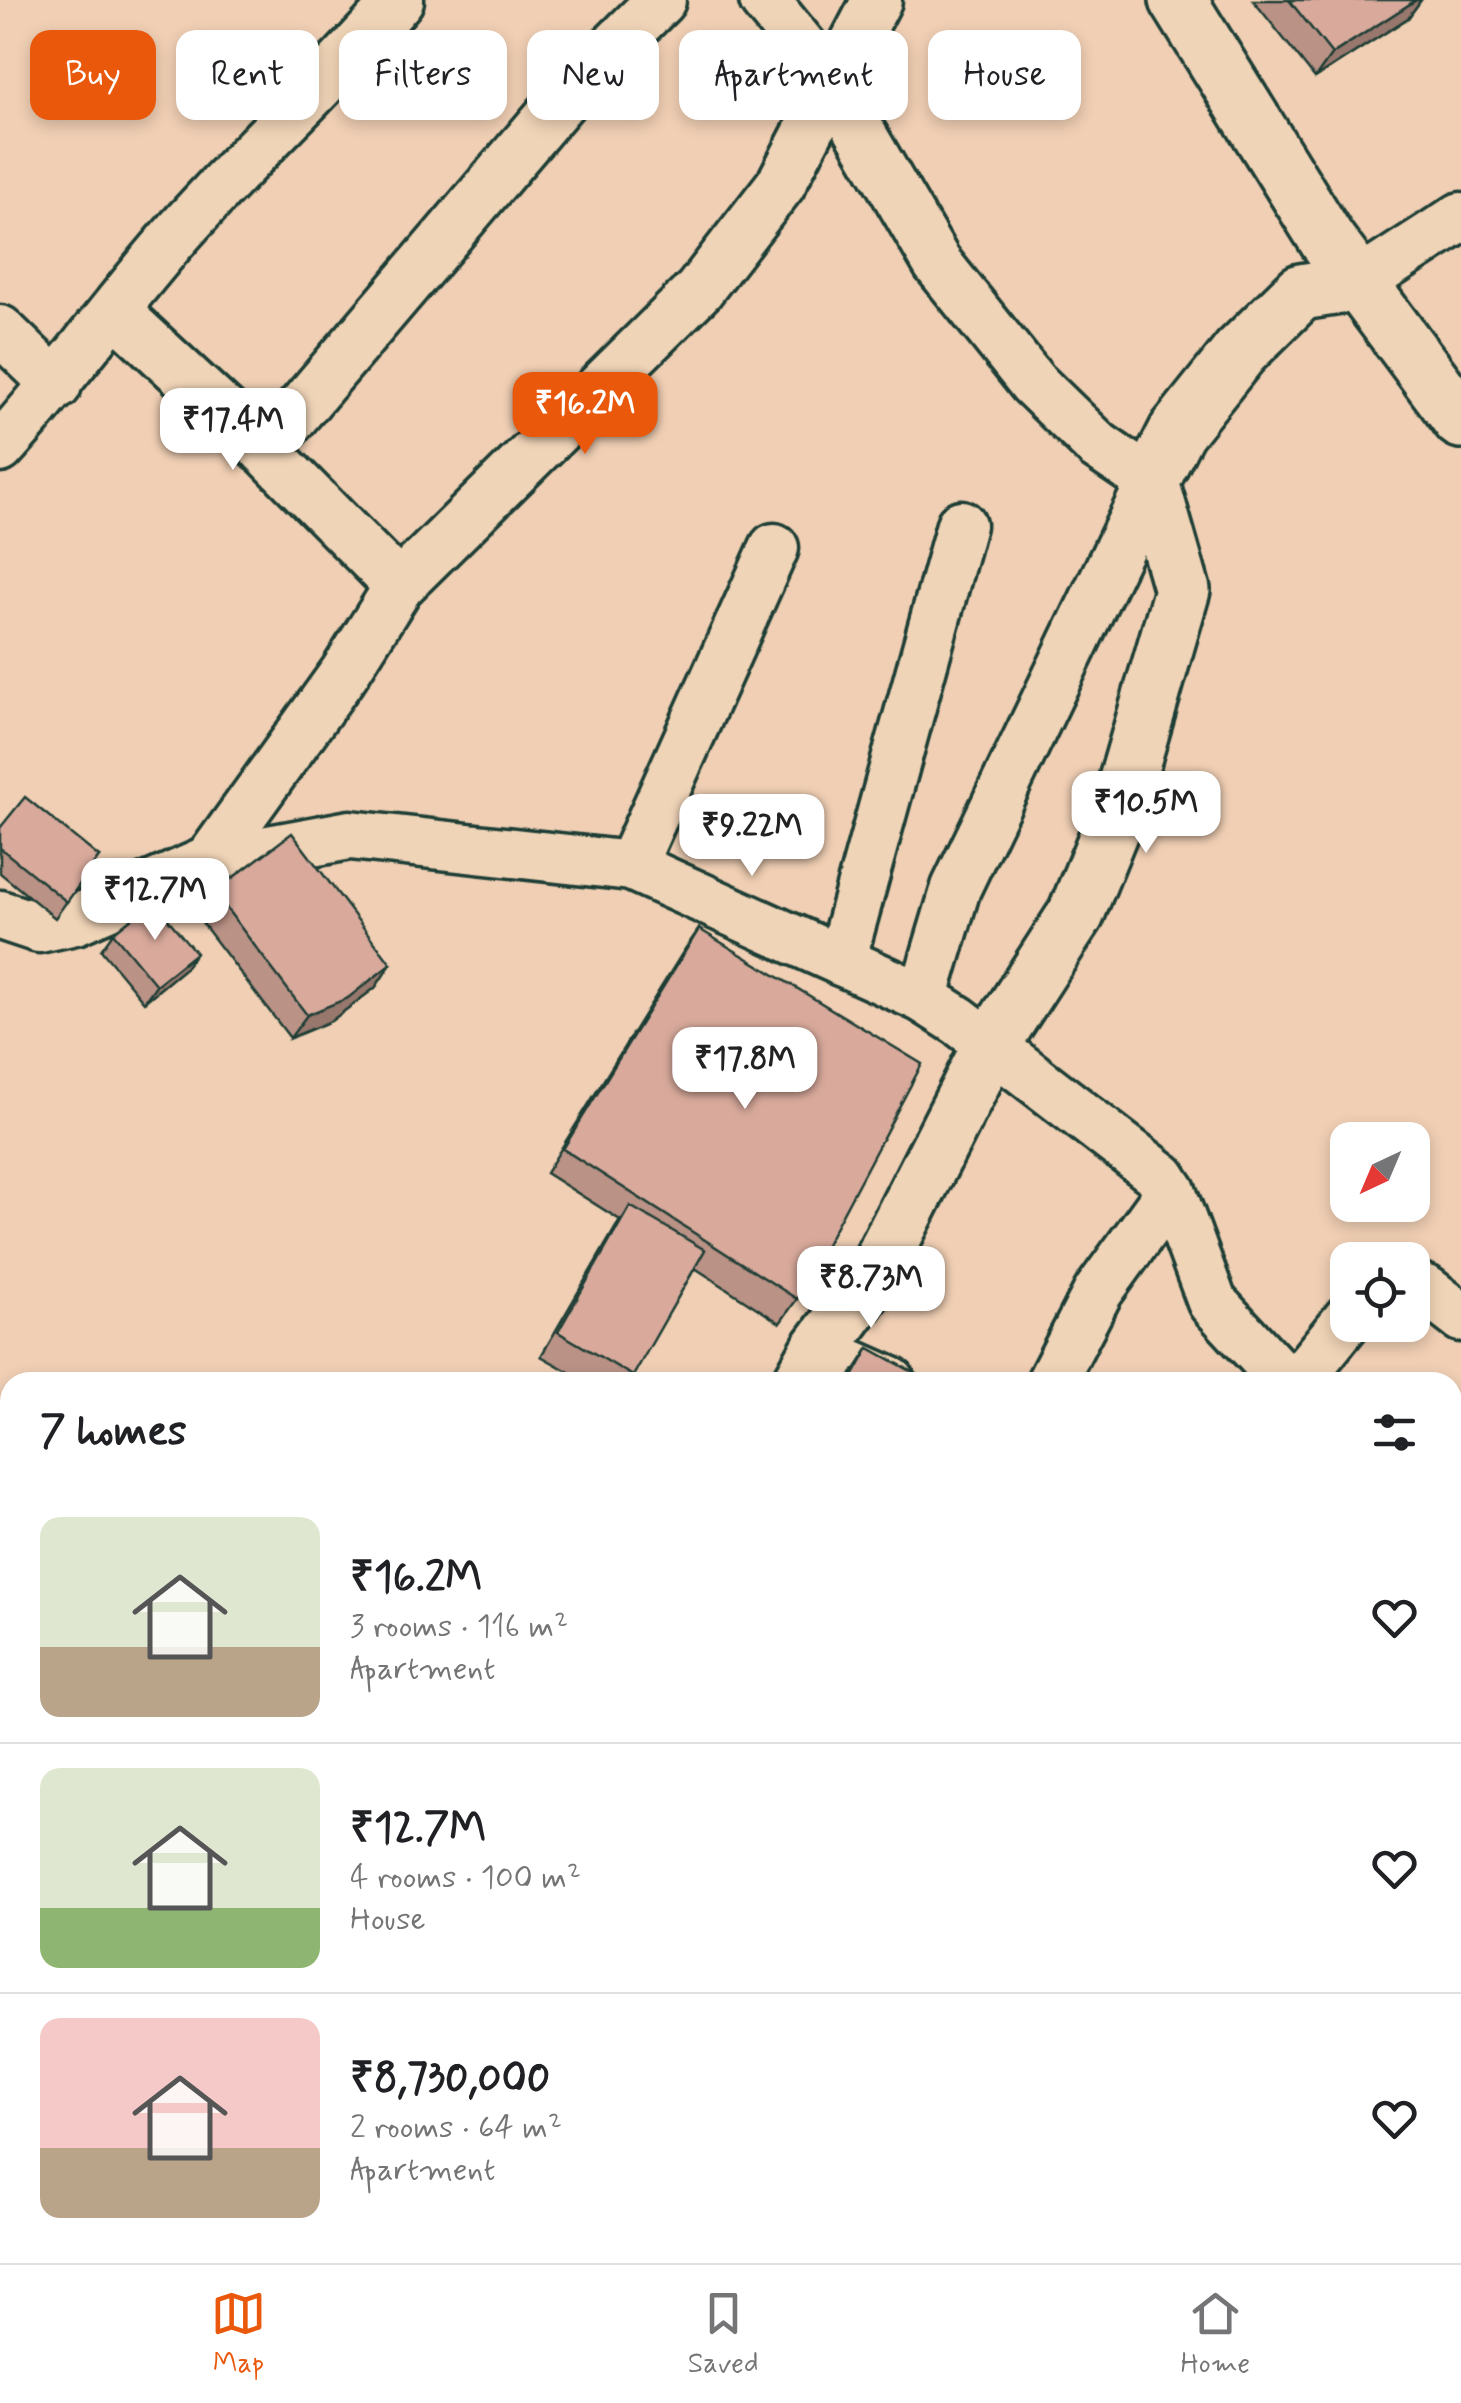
<!DOCTYPE html>
<meta charset="utf-8">
<style>
body{margin:0;font-family:Mynerve,sans-serif;background:#f2f2f2;color:#202124;height:100vh;display:flex;flex-direction:column;font-size:38px;white-space:nowrap}
*{box-sizing:border-box;margin:0}
p{font-size:32px;color:#757577}
.icon{flex:none;width:55px;height:55px;fill:none;stroke:currentColor;stroke-width:2;stroke-linecap:round;stroke-linejoin:round}
.map{position:relative;flex:1;overflow:hidden}
.panel{position:absolute;left:0px;top:1372px;width:1462px;height:892px;display:flex;flex-direction:column;background:#fff;border-radius:30px 30px 0 0;box-shadow:0 5px 15px #0003}
.panel>*{flex:none}
.banner{position:absolute;left:30px;top:30px;width:1402px;height:90px;display:flex;gap:20px}
.needle{width:65px;rotate:224deg}
.controls{position:absolute;left:1330px;top:1122px;display:grid;gap:20px}
.controls a{display:grid;place-items:center;width:100px;height:100px;border-radius:20px;background:#fff;box-shadow:0 5px 15px #0003;font-size:50px}
.price{position:absolute;translate:-50% -85px;padding:0 22px;border-radius:20px;background:#fff;color:#222;font-size:32px;line-height:65px;filter:drop-shadow(0 2px 5px #0008)}
.price::after{content:'';position:absolute;left:50%;top:60px;width:30px;height:22px;margin-left:-15px;background:inherit;clip-path:polygon(0 0,100% 0,50% 100%)}
.price.on{background:#ea580c;color:#fff}
ul{padding:0;list-style:none}
li{display:flex;align-items:center;gap:30px;height:250px;padding:0 40px}
li+li{border-top:2px solid #e0e0e0}
li span{display:grid;place-items:center;flex:none;width:280px;height:200px;border-radius:20px;color:#555}
li>.icon{margin-inline-start:auto}
span .icon{width:120px;height:120px;fill:#fffc;stroke-width:1}
li b{font-size:42px}
h2{display:flex;justify-content:space-between;align-items:center;height:120px;padding:0 40px;font-size:42px}
.chip{padding:0 35px;border-radius:20px;background:#fff;box-shadow:0 5px 15px #0003;font-size:35px;line-height:90px}
.chip.on{background:#ea580c;color:#fff}
.tab-bar{display:flex;justify-content:space-around;align-items:center;height:140px;border-top:2px solid #e0e0e0;background:#fff;font-size:28px;color:#757577}
.tab-bar a{display:grid;justify-items:center;gap:5px}
.tab-bar .on{color:#ea580c}
.map>svg:first-child{display:block}
</style>
<div class="map">
<svg width="1461" height="2263" viewBox="0 0 1461 2263">
<rect width="100%" height="100%" fill="#f0cfb4"/>
<filter id="ink" filterUnits="userSpaceOnUse"><feTurbulence type="fractalNoise" baseFrequency=".01" numOctaves="2"/><feDisplacementMap in="SourceGraphic" scale="20" xChannelSelector="R" yChannelSelector="G"/><feConvolveMatrix kernelMatrix="1 2 1 2 8 2 1 2 1" color-interpolation-filters="sRGB"/></filter>
<g filter="url(#ink)">
<g fill="none" stroke-linecap="round" stroke-linejoin="round">
<g stroke="#1f3d34" stroke-width="55">
<g id="street">
<polyline points="764,0 832,83 937,263 1033,383 1098,446 1151,482 956,888 923,998"/>
<polyline points="1359,283 1461,217"/>
<polyline points="115,311 265,450 399,586"/>
<polyline points="0,330 57,385"/>
<path d="M0 448C63 379 117 302 179 232 250 152 329 81 399 0"/>
<polyline points="265,450 573,88 661,0"/>
<polyline points="209,861 345,672 399,586 699,290 781,184 877,0"/>
<polyline points="631,866 774,548"/>
<polyline points="0,915 39,928 75,920 209,861 350,835 631,866 923,998 959,1021 1162,1177 1171,1191 1212,1302 1286,1382"/>
<polyline points="841,961 961,525"/>
<polyline points="1412,1285 1426,1290 1461,1317"/>
<polyline points="819,1350 891,1382"/>
<polyline points="1051,1382 1098,1292 1171,1191"/>
<polyline points="1297,1382 1348,1319"/>
<polyline points="1452,1519 1461,1524"/>
<polyline points="0,1916 10,1914"/>
<polyline points="0,2076 10,2084"/>
<polyline points="1452,2225 1461,2238"/>
<polyline points="348,2255 364,2263"/>
<polyline points="669,2255 680,2263"/>
<polyline points="120,2263 121,2255"/>
<polyline points="200,2263 201,2255"/>
<polyline points="301,2263 302,2255"/>
<polyline points="957,2263 966,2255"/>
</g>
</g>
<g stroke="#1f3d34" stroke-width="62">
<g id="secondary">
<polyline points="1178,0 1327,240 1461,420"/>
<polyline points="801,1382 819,1350 873,1277 990,1047 1076,914 1118,811 1182,590 1151,482 1177,431 1240,352 1301,292 1359,283"/>
<polyline points="468,2263 471,2255"/>
</g>
</g>
<use href="#street" stroke="#f0d4b7" stroke-width="48"/>
<use href="#secondary" stroke="#f0d4b7" stroke-width="55"/>
</g>
<g fill="#bb9286" stroke="#1f3d34" stroke-width="2.5">
<polygon points="1253,0 1421,0 1408,18 1315,78"/>
<polygon points="0,828 99,857 55,918 0,873"/>
<polygon points="214,892 391,964 375,988 331,1021 290,1038 197,916"/>
<polygon points="699,929 797,1299 780,1323 695,1268 628,1382 587,1382 541,1356 620,1220 546,1173 683,952"/>
<polygon points="113,933 184,969 144,1002 101,950"/>
<polygon points="869,1348 931,1382 847,1382"/>
</g>
<g fill="#98776d" stroke="#1f3d34" stroke-width="2.5">
<polygon points="1416,0 1421,0 1408,18 1315,78 1332,54"/>
<polygon points="196,953 184,969 144,1002 156,985"/>
<polygon points="391,964 375,988 331,1021 290,1038 307,1015"/>
<polygon points="10,1765 10,1776 0,1784 0,1773"/>
</g>
<g fill="#d9aa9c" stroke="#1f3d34" stroke-width="2.5">
<polygon points="1289,0 1416,0 1332,54"/>
<polygon points="25,797 99,857 67,902 0,848 0,828"/>
<polygon points="292,833 391,964 348,998 307,1015 214,892"/>
<polygon points="153,901 196,953 156,985 113,933"/>
<polygon points="699,929 922,1064 797,1299 563,1149"/>
<polygon points="630,1206 705,1250 633,1376 558,1332"/>
<polygon points="869,1348 931,1382 850,1382"/>
<polygon points="0,1615 10,1627 10,1765 0,1773"/>
</g>
</g>
</svg>
<div class="controls">
<a><svg class="needle" viewBox="-14 -14 28 28"><path d="M0-13l5 13h-10z" fill="#e53935"/><path d="M0 13l5-13h-10z" fill="#757577"/></svg></a>
<a><svg class="icon" aria-label="locate" viewBox="0 0 24 24"><circle cx="12" cy="12" r="6"/><path d="M12 2v4M12 18v4M2 12h4M18 12h4"/></svg></a>
</div>
<b class="price on" style="left:585px;top:457px">₹16.2M</b>
<b class="price" style="left:233px;top:473px">₹17.4M</b>
<b class="price" style="left:1146px;top:856px">₹10.5M</b>
<b class="price" style="left:752px;top:879px">₹9.22M</b>
<b class="price" style="left:155px;top:943px">₹12.7M</b>
<b class="price" style="left:745px;top:1112px">₹17.8M</b>
<b class="price" style="left:871px;top:1331px">₹8.73M</b>
<div class="banner">
<a class="chip on">Buy</a>
<a class="chip">Rent</a>
<a class="chip">Filters</a>
<a class="chip">New</a>
<a class="chip">Apartment</a>
<a class="chip">House</a>
</div>
<section class="panel">
<h2>7 homes<svg class="icon" aria-label="filters" viewBox="0 0 24 24"><path d="M4 7h16M4 17h16"/><circle cx="9" cy="7" r="2"/><circle cx="15" cy="17" r="2"/></svg></h2>
<ul>
<li><span style="background:linear-gradient(#dfe7d0 65%,#b9a48a 0)"><svg class="icon" aria-label="home" viewBox="0 0 24 24"><path d="M3 11l9-7 9 7M6 9v11h12V9"/></svg></span><div><b>₹16.2M</b><p>3 rooms · 116 m²</p><p>Apartment</p></div><svg class="icon" aria-label="heart" viewBox="0 0 24 24"><path d="M12 20l-8-8c-3-5 5-10 8-4 3-6 11-1 8 4z"/></svg></li>
<li><span style="background:linear-gradient(#dfe7d0 70%,#8fb573 0)"><svg class="icon" aria-label="home" viewBox="0 0 24 24"><path d="M3 11l9-7 9 7M6 9v11h12V9"/></svg></span><div><b>₹12.7M</b><p>4 rooms · 100 m²</p><p>House</p></div><svg class="icon" aria-label="heart" viewBox="0 0 24 24"><path d="M12 20l-8-8c-3-5 5-10 8-4 3-6 11-1 8 4z"/></svg></li>
<li><span style="background:linear-gradient(#f6c9c9 65%,#b9a48a 0)"><svg class="icon" aria-label="home" viewBox="0 0 24 24"><path d="M3 11l9-7 9 7M6 9v11h12V9"/></svg></span><div><b>₹8,730,000</b><p>2 rooms · 64 m²</p><p>Apartment</p></div><svg class="icon" aria-label="heart" viewBox="0 0 24 24"><path d="M12 20l-8-8c-3-5 5-10 8-4 3-6 11-1 8 4z"/></svg></li>
</ul>
</section>
</div>
<nav class="tab-bar">
<a class="on"><svg class="icon" aria-label="map" viewBox="0 0 24 24"><path d="M3 6l6-2 6 2 6-2v14l-6 2-6-2-6 2zM9 4v14M15 6v14"/></svg>Map</a>
<a><svg class="icon" aria-label="saved" viewBox="0 0 24 24"><path d="M7 4h10v16l-5-4-5 4z"/></svg>Saved</a>
<a><svg class="icon" aria-label="home" viewBox="0 0 24 24"><path d="M3 11l9-7 9 7M6 9v11h12V9"/></svg>Home</a>
</nav>
